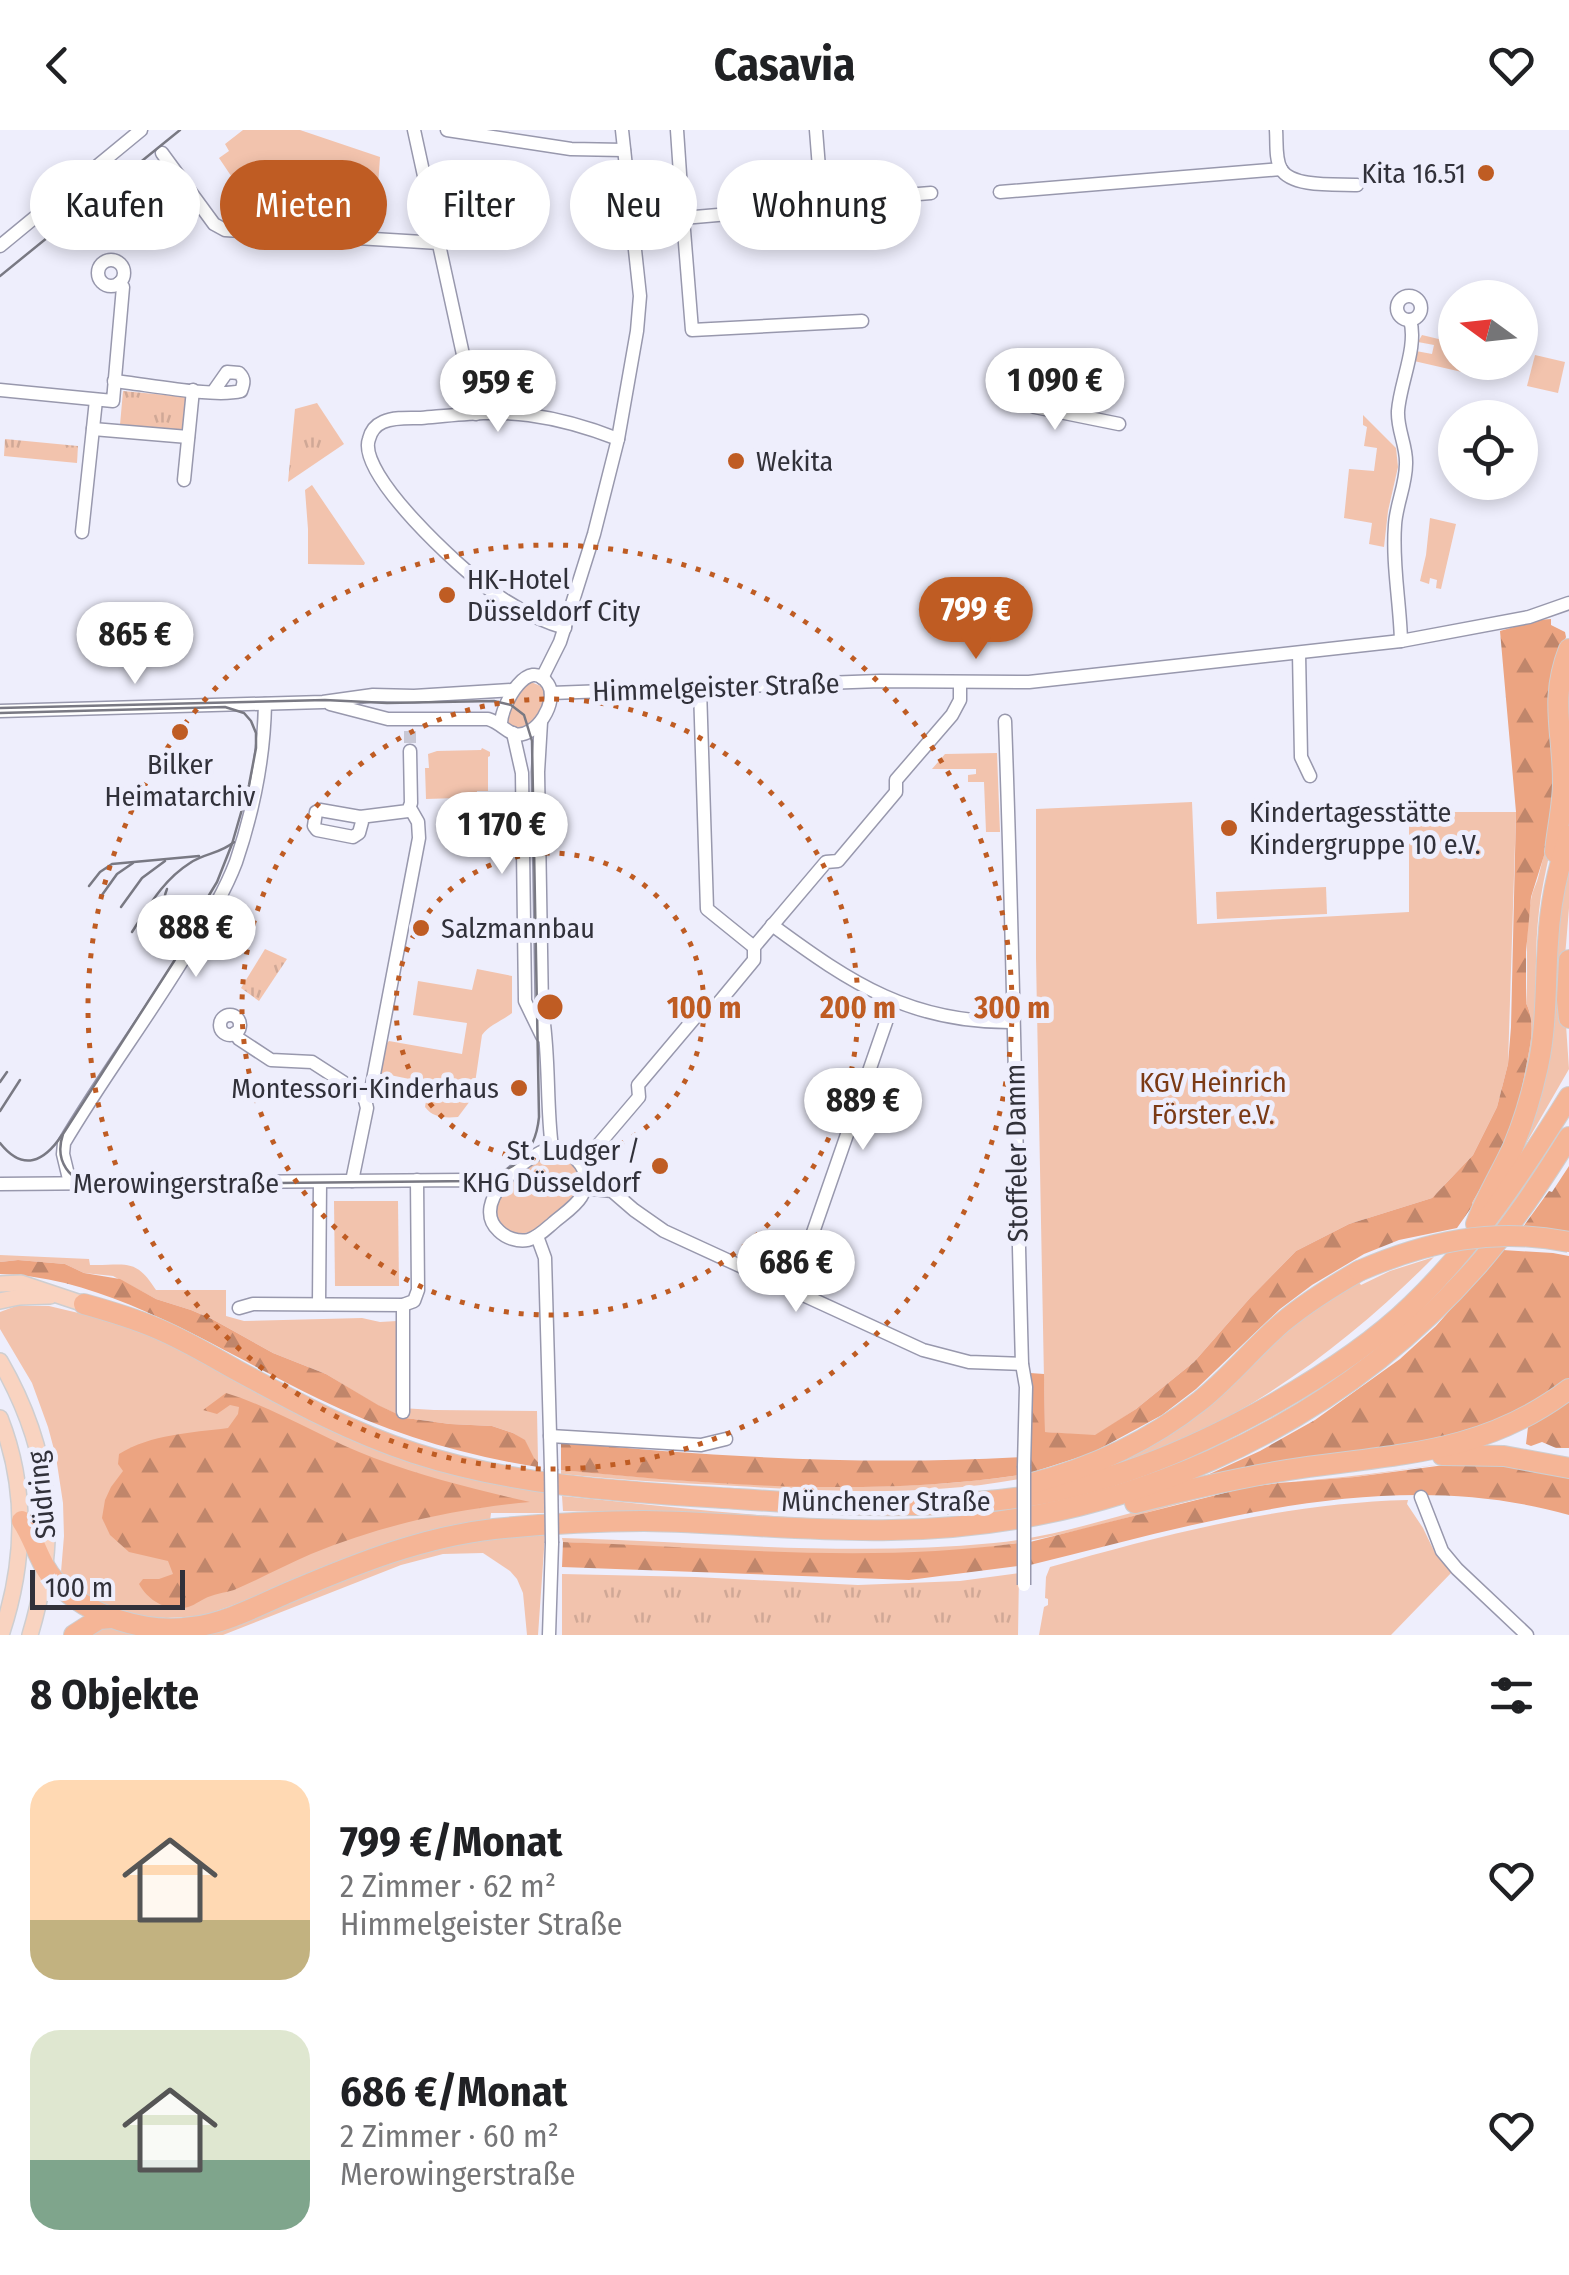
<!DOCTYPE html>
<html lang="de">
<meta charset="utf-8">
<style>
body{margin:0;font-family:"Fira Sans Condensed",sans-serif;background:#f6f6f6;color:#202124;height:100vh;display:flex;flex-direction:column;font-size:38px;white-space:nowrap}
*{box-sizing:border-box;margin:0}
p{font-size:32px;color:#757577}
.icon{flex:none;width:55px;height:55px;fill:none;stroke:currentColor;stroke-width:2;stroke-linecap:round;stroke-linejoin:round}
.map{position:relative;height:1505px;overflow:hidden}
.sheet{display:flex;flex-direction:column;background:#fff;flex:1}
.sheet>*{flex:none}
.banner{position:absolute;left:30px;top:30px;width:1000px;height:90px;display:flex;gap:20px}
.needle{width:65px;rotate:285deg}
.fabs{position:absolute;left:1438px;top:150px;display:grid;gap:20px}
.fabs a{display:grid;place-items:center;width:100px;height:100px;border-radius:50%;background:#fff;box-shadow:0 5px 15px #0003;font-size:50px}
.scale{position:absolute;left:30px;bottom:25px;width:155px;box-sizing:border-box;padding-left:10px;border:5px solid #31313a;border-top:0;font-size:28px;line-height:35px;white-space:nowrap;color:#31313a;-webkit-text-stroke:8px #eeeefc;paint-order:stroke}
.price{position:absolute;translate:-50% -85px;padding:0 22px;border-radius:35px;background:#fff;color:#222;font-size:32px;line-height:65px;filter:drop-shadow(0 2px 5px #0008)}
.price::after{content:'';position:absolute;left:50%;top:60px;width:30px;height:22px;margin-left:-15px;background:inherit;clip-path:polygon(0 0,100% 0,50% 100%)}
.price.on{background:#bf5c23;color:#fff}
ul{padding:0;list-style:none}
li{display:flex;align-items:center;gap:30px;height:250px;padding:0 30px}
li span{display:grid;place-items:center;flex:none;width:280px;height:200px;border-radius:30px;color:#555}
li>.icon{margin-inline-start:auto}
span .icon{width:120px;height:120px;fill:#fffc;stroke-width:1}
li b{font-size:42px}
h2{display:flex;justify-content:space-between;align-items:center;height:120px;padding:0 30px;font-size:42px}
.tag{padding:0 35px;border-radius:45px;background:#fff;box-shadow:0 5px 15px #0003;font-size:35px;line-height:90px}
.tag.on{background:#bf5c23;color:#fff}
header{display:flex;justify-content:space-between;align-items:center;height:130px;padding:0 30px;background:#fff;font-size:45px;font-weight:700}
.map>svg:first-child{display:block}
</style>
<header><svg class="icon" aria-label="back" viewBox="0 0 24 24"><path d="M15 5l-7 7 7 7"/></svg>Casavia<svg class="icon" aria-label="heart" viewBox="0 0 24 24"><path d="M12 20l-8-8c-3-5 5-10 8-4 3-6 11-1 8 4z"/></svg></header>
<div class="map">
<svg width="1569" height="1505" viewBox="0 0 1569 1505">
<defs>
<pattern id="forest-firs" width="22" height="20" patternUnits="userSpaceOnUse" patternTransform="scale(2.5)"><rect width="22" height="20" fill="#eca481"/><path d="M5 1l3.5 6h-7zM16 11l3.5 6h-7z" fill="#c0866b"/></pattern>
<pattern id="park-tufts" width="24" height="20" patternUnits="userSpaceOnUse" patternTransform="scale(2.5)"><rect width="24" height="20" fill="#f2c3ad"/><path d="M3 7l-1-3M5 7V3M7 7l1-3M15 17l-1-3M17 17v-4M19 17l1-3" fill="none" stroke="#d0a896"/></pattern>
</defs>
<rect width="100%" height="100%" fill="#eeeefc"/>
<g fill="#f2c3ad">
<polygon points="243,0 300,0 380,27 377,71 266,63 250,74 219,28 229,21 225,14"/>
<polygon points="1422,205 1455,213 1455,232 1489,233 1475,245 1414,231 1416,221 1432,224 1434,215 1418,212"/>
<polygon points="1535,225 1565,232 1558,263 1527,256"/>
<polygon points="1363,285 1396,318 1398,337 1388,381 1384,417 1369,414 1372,393 1344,388 1349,339 1374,341 1377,318 1364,316 1367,297 1363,295"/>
<polygon points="312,355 365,433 364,435 308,434 308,399 305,360"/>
<polygon points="1430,388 1456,394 1441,459 1436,458 1437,450 1430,448 1429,454 1420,451 1426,425"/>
<path d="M531 552 543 557 546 569 532 595 519 600 507 593C508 573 514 562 531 552Z"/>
<path d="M1555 614C1557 632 1560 649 1559 667 1556 706 1543 743 1539 781 1534 822 1537 862 1535 903 1534 962 1504 1026 1473 1075L1472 1073C1497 1032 1517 989 1525 942 1529 919 1537 895 1526 873 1529 839 1524 804 1531 770 1532 762 1536 755 1538 748 1549 705 1563 660 1552 616Z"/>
<polygon points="482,618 490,622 490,626 488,627 488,661 477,661 476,672 464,672 457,668 426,669 425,638 429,638 428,624 437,621 481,620"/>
<polygon points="997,623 1000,702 986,702 984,652 968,652 968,645 976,644 976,639 932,639 945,624"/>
<polygon points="1192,672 1197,794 1409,782 1409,682 1516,682 1508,934 1497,977 1473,1025 1432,1068 1349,1094 1296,1121 1250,1168 1194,1232 1136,1279 1095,1306 1045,1302 1036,828 1036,679"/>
<polygon points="1569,730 1569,778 1563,851 1569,939 1513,1036"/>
<polygon points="1326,757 1327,784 1217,789 1216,762"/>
<path d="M477 839 512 846V883C502 891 489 895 482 905L473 967 458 987C445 988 433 988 425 977L429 953 385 944 383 952 378 951 386 914 389 911 462 924 467 893 413 885 418 851 472 860Z"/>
<path d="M557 1024C592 1042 584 1059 558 1081 551 1087 543 1097 534 1101 530 1103 517 1104 512 1102 507 1101 503 1096 500 1093 482 1066 534 1028 557 1024Z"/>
<path d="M1543 1024 1546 1032C1402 1244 1192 1374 934 1391 810 1399 686 1383 563 1381L562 1366C675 1377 788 1392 901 1390 1095 1385 1288 1310 1426 1172 1470 1127 1507 1077 1543 1024Z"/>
<polygon points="334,1071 398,1071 399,1156 335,1156"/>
<path d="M0 1125 89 1129 90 1135C126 1136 135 1127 156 1160H226V1186L244 1191 362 1188 380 1192 397 1191 401 1278 434 1280 537 1281 538 1332 533 1329 525 1311 513 1303 492 1296 450 1294 406 1288 377 1275 326 1244 273 1223 212 1189 191 1180 156 1169 113 1146 84 1143 65 1134 18 1130 0 1132Z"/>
<path d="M1434 1127C1349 1213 1237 1299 1120 1332L1158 1310 1304 1184 1358 1151 1361 1155 1390 1141Z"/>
<polygon points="16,1176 49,1176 129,1195 235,1248 546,1362 547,1383 491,1383 490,1391 276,1460 203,1486 166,1488 139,1486 116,1480 76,1459 61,1442 64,1406 63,1373 56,1327 48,1297 32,1253 0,1199 0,1182"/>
<path d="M1456 1332 1355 1347 1279 1353 1248 1357C1159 1376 1072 1408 981 1418 842 1433 701 1418 563 1412L562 1408C707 1412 850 1427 994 1413 1065 1406 1132 1380 1201 1365 1249 1355 1295 1352 1343 1347 1381 1343 1418 1337 1456 1332Z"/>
<path d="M561 1340C710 1354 871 1367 1019 1345V1349C926 1366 831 1362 737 1356 678 1353 620 1350 561 1344Z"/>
<path d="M1408 1370 1407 1374 1423 1398 1435 1423 1453 1441 1391 1505H1039L1044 1477 1048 1475V1469L1045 1468 1046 1447 1050 1437C1167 1404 1285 1373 1408 1370Z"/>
<polygon points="545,1405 538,1505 527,1505 523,1463 517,1449 510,1441 483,1423 443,1424 401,1435 223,1505 91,1505 100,1497 108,1496 152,1503 389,1427 491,1408"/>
</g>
<g fill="url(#forest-firs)">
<path d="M1551 489V495L1565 502 1566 507 1550 550 1548 569 1556 639 1547 716 1531 767 1526 822V873C1537 895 1529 919 1525 942 1517 989 1497 1031 1472 1073L1473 1075 1457 1098 1399 1110 1364 1124 1312 1155 1280 1179 1196 1259 1162 1285 1092 1323 1030 1343V1243L1044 1244 1045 1302 1095 1305 1136 1279 1194 1232 1250 1168 1296 1121 1349 1094 1432 1068 1473 1025 1497 977 1508 934 1511 897 1516 682 1500 501 1538 490Z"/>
<polygon points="1569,1036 1569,1102 1523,1097 1549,1061 1552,1062"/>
<polygon points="1503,1120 1553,1123 1569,1126 1569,1251 1537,1274 1452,1308 1203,1347 1260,1321 1315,1290 1400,1229 1436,1196"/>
<path d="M18 1130 65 1134 84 1143 120 1149 156 1169 191 1180 212 1189 273 1223 326 1244 378 1275 406 1288 450 1294 492 1296 513 1303 525 1310 534 1328 538 1332V1337C461 1325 389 1303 319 1269 223 1223 109 1146 0 1144V1132Z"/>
<path d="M226 1263C278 1279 323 1309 374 1328 425 1347 477 1360 530 1372 455 1379 381 1395 311 1424 285 1435 260 1449 234 1460 224 1463 213 1464 204 1469 196 1473 192 1477 183 1478 164 1480 148 1470 139 1454L143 1449H159L173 1444 168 1431 129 1422 110 1405 102 1388 105 1370 111 1357 123 1341 118 1334 119 1324C152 1304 190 1303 228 1298L238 1284 239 1277 230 1275 217 1284 203 1280Z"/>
<polygon points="1569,1272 1569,1318 1556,1318 1542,1312 1531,1316 1526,1314 1528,1297"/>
<path d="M561 1312C715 1327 867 1336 1021 1327L1019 1345C871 1367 710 1355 561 1340Z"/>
<path d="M1452 1334H1501L1569 1346V1385C1389 1334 1205 1392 1030 1435V1412L1248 1357 1279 1353 1355 1347Z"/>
<path d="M563 1412C715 1417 866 1434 1018 1413V1436L909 1450 562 1437Z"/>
</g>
<g fill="url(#park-tufts)">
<polygon points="123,261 187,267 184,302 120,295"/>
<polygon points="317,273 344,314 288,352 295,279"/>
<polygon points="5,309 78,316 77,333 4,326"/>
<polygon points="265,819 287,829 259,871 241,858"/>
<polygon points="1019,1443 1018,1505 562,1505 562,1444 695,1447 858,1455 960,1451"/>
</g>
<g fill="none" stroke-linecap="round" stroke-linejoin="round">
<polyline stroke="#c8c8d5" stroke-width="12" stroke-dasharray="12 6" stroke-linecap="butt" points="410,601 410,621"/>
<g stroke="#9898ad" stroke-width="15">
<g id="minor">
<polyline points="414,0 476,284"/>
<polyline points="447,0 571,19 624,20"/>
<polyline points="677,0 683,88"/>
<polyline points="816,0 822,76"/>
<path d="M1276 0C1277 12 1275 29 1281 39 1292 58 1337 54 1357 55"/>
<polyline points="162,23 214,94 225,100 439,113"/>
<polyline points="1000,62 1281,39"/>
<polyline points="0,116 141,0"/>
<circle cx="111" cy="143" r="13"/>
<circle cx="1409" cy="178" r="12"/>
<polyline points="862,191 692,200 683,88 822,76 843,70 931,63"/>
<path d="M114 251C145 254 214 268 241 261 244 253 245 249 239 243L227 242 213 262"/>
<polyline points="0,260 113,271 123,157 119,153"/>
<polyline points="1005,265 1035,277 1119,294"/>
<polyline points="93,299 188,307"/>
<polyline points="184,350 193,260"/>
<polyline points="82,402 96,270"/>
<path d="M565 498C538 490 513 477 490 460 462 440 356 344 369 309 371 301 376 295 383 292 394 287 409 288 421 288 456 285 494 280 529 285 559 289 590 298 618 309"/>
<path d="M1401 511C1400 472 1392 434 1395 395 1396 375 1406 355 1406 334 1407 316 1397 300 1398 281 1400 253 1418 216 1410 190"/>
<polyline points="1299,523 1301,627 1310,646"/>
<polyline points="542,548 560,512 594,404 618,309 637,201 640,166 622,0"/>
<polyline points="700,559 707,779 754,817"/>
<polyline points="551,563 880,551 1029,552 1401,511 1529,487 1569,473"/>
<path d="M330 574 388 589H488C501 593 506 602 515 604 536 609 559 571 548 554 529 525 502 573 501 593"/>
<polyline points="0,581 323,572 373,565 414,566 512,560"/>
<path d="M1005 591C1013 805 1016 1020 1022 1234L1026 1257 1024 1336"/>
<path d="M541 592 538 642 542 880C550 926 546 973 552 1018"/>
<polyline points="513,603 522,643 525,871 542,906"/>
<polyline points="360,687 362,692 359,703 353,707 317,700 314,696 316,682 320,680 360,687 408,681 411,673 410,621"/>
<path d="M772 795C852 854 911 893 1013 892"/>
<circle cx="230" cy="895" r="10"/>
<polyline points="235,903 239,909 271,930 312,932 360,963 365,970 367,978 352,1051"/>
<polyline points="365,970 371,960 419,708 418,692 410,678"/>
<path d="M552 1018C576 1020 595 1044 581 1067 575 1077 562 1085 553 1093 546 1099 537 1108 528 1110 518 1112 506 1108 499 1101 468 1073 526 1024 552 1018Z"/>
<polyline points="580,1031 593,1021 639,967 638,955 703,878 716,876 754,830 754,817 826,732 838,731 896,662 896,650 952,585 960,570 960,553"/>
<path d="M70 1053 63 1024 64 1013C104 945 153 881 193 813 209 787 225 761 236 732 253 682 264 627 265 574"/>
<polyline points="0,1054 465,1050 478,1052 496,1061"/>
<polyline points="585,1058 612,1061 634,1080 664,1101 923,1220 969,1232 1022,1234"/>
<polyline points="537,1106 545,1128 551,1339"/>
<polyline points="793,1160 893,872"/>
<polyline points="319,1174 320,1052"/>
<polyline points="239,1178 253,1174 403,1175 414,1171 418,1160 417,1050"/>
<polyline points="403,1282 403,1175"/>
<polyline points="550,1306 701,1315 726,1309"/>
<polyline points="1421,1367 1442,1421 1457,1439 1527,1505"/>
<polyline points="549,1505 552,1413"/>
</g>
</g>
<g stroke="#ceced0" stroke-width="18">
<g id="major">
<polyline points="0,1154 21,1153 84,1174"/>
<polyline points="0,1171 19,1167 50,1166"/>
<path d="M0 1231C52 1321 60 1406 30 1505"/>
<path d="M0 1288C28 1359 25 1434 1 1505"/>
</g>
</g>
<g stroke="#ceced0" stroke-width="22">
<g id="highway">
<path d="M1555 722C1557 699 1563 676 1563 652 1563 601 1549 570 1569 519"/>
<polyline points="1569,830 1567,870 1569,888"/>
<path d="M1476 1094C1486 1067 1501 1043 1513 1017 1524 991 1532 963 1538 936 1547 895 1545 853 1548 812 1550 775 1557 740 1569 706"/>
<path d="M84 1174C109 1181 133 1188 156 1198 185 1210 211 1226 238 1241 295 1272 352 1303 414 1323 518 1357 629 1362 738 1369 826 1375 912 1379 999 1370 1098 1360 1190 1321 1275 1273 1324 1245 1372 1214 1412 1175 1475 1114 1523 1041 1569 967"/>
<polyline points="1442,1325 1504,1326 1569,1338"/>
<path d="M1029 1354C1091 1338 1150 1311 1200 1271 1230 1247 1254 1217 1283 1192 1307 1172 1333 1156 1359 1141"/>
<path d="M1135 1373C1190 1359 1245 1346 1301 1338 1400 1324 1485 1323 1569 1259"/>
<path d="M22 1391C35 1410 39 1434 56 1452 89 1487 146 1504 193 1497 227 1493 261 1474 292 1461 358 1433 423 1407 494 1399 544 1394 594 1391 644 1391 726 1392 808 1402 891 1400 1113 1397 1329 1304 1477 1136 1512 1096 1541 1052 1569 1007"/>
<polyline points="74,1505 99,1489 112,1488"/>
</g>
</g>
<use href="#minor" stroke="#fff" stroke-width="12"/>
<use href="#major" stroke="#f9d3c0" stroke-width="15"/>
<use href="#highway" stroke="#f5b596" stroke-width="20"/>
<g stroke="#797983" stroke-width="2.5">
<polyline points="0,146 180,0"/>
<path d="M0 578 325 570 387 573 494 571 511 575 524 585 532 611 539 987C535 1029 510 1043 472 1051L97 1055C69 1052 54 1031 63 1004L178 825 194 790 217 752 232 714 249 655 256 618V603L251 591 244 583 225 577 0 583"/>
<polyline points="89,756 100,742 112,734 199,726"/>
<polyline points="102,765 117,744 133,733"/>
<polyline points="121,777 142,748 165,731"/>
<path d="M132 802C149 776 163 750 190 733 204 723 220 724 234 712"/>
<path d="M154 816C165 798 159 778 167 759"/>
<polyline points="0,952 7,942"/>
<polyline points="0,981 20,950"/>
<path d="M0 1013C23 1042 44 1032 62 1005"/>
</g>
<g stroke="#9898ad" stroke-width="15" stroke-linecap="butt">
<g id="minor-bridge">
<polyline points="551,1339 552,1413"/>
<polyline points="1024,1455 1024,1336"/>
</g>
</g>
<g stroke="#ceced0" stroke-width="22" stroke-linecap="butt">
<path id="highway-bridge" d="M1359 1141C1428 1111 1494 1097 1569 1112"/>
</g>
<use href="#minor-bridge" stroke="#fff" stroke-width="12"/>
<use href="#highway-bridge" stroke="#f5b596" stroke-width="20"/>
</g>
<g fill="none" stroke="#bf5c23" stroke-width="5" stroke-dasharray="5 10">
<circle cx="550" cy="877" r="154"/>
<circle cx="550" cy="877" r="308"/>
<circle cx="550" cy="877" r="462"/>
</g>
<g fill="#bf5c23" stroke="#eeeefc" stroke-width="4">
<circle cx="1486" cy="43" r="10"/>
<circle cx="736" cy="331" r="10"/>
<circle cx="447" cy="465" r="10"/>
<circle cx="180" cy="602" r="10"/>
<circle cx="1229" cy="698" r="10"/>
<circle cx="421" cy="798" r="10"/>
<circle cx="519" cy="958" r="10"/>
<circle cx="660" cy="1036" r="10"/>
</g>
<g text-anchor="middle" stroke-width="10" stroke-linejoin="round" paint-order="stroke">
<g font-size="28" fill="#31313a" stroke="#eeeefc" text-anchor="start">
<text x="1466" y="53" text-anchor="end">Kita 16.51</text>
<text x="756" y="341">Wekita</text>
<text x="467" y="459">HK-Hotel<tspan x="467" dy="32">Düsseldorf City</tspan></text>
<text x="180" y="644" text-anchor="middle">Bilker<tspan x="180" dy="32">Heimatarchiv</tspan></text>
<text x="1249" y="692">Kindertagesstätte<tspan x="1249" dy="32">Kindergruppe 10 e.V.</tspan></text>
<text x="441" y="808">Salzmannbau</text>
<text x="499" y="968" text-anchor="end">Montessori-Kinderhaus</text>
<text x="640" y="1030" text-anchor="end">St. Ludger /<tspan x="640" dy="32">KHG Düsseldorf</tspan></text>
</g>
<g font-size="28" fill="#31313a" stroke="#eeeefc">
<text transform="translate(716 557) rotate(-2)" y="10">Himmelgeister Straße</text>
<text transform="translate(1016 1023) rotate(-91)" y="10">Stoffeler Damm</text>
<text x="176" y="1063">Merowingerstraße</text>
<text transform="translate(41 1365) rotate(-96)" y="10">Südring</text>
<text x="886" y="1381">Münchener Straße</text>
</g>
<g font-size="28" fill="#7b3a15" stroke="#eeeefc">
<text x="1213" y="962">KGV Heinrich<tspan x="1213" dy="32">Förster e.V.</tspan></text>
</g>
</g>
<circle cx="550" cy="877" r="15" fill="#bf5c23" stroke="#eeeefc" stroke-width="5"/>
<g font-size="30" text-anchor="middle" font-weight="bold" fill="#bf5c23" stroke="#eeeefc" stroke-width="10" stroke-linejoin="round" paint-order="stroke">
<text x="704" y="888">100 m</text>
<text x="858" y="888">200 m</text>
<text x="1012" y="888">300 m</text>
</g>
</svg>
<div class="fabs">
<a><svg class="needle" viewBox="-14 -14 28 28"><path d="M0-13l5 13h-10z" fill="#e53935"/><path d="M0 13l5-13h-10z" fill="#757577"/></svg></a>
<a><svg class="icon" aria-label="locate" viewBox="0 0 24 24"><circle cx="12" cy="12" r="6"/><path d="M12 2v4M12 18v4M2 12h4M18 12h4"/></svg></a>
</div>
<div class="scale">100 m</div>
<b class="price" style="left:1055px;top:303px">1 090 €</b>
<b class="price" style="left:498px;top:305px">959 €</b>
<b class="price on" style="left:976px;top:532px">799 €</b>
<b class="price" style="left:135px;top:557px">865 €</b>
<b class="price" style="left:502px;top:747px">1 170 €</b>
<b class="price" style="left:196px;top:850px">888 €</b>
<b class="price" style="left:863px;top:1023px">889 €</b>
<b class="price" style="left:796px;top:1185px">686 €</b>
<div class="banner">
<a class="tag">Kaufen</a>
<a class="tag on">Mieten</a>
<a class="tag">Filter</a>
<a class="tag">Neu</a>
<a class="tag">Wohnung</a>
</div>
</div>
<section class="sheet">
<h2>8 Objekte<svg class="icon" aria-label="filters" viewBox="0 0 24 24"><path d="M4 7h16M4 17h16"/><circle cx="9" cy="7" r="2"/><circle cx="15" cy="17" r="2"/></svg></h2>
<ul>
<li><span style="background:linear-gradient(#ffd9b3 70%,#c2b280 0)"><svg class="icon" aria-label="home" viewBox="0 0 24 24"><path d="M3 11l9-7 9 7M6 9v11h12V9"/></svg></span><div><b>799 €/Monat</b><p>2 Zimmer · 62 m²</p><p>Himmelgeister Straße</p></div><svg class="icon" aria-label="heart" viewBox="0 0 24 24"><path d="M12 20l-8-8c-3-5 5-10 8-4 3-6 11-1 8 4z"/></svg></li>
<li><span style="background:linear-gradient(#dfe7d0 65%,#7fa58c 0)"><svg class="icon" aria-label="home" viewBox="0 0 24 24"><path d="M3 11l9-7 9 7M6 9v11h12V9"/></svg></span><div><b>686 €/Monat</b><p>2 Zimmer · 60 m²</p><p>Merowingerstraße</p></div><svg class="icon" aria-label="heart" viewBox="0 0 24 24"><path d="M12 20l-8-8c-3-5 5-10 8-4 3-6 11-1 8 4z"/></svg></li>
</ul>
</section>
